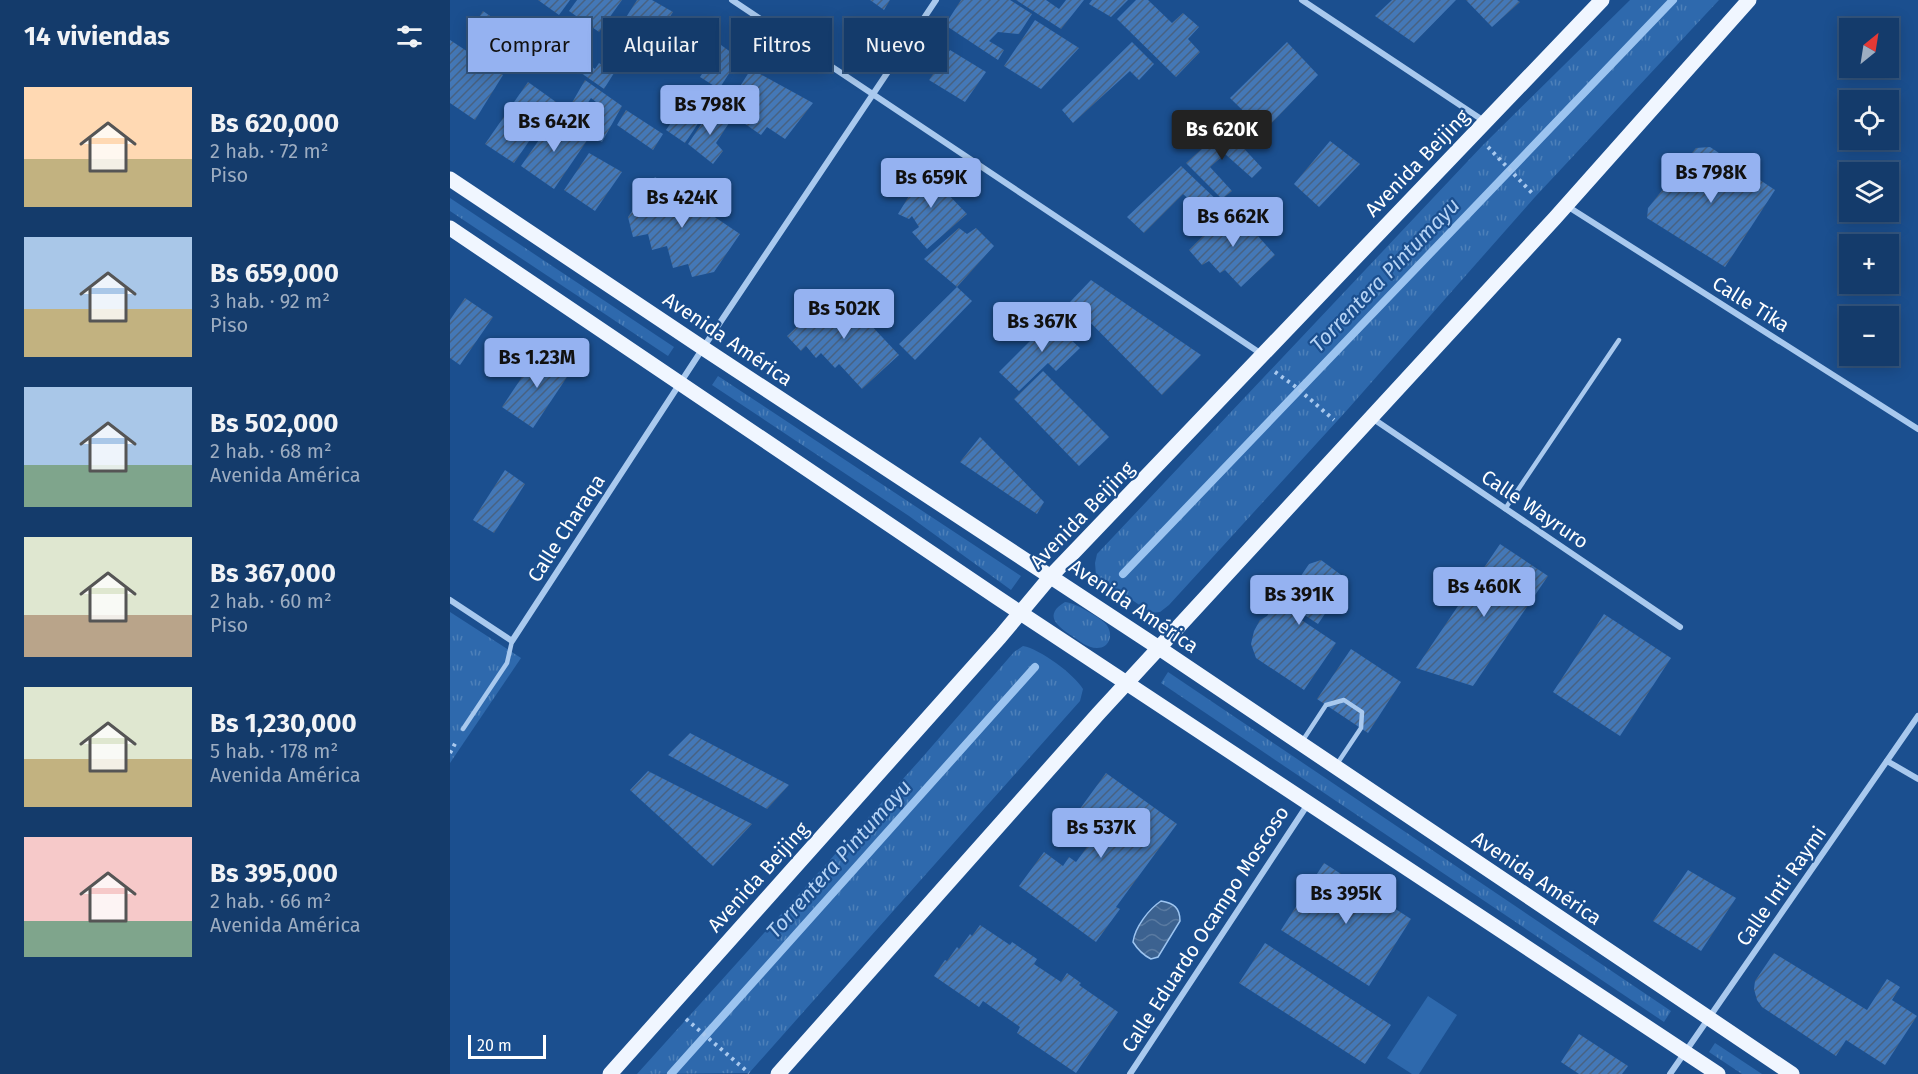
<!DOCTYPE html>
<html lang="es">
<meta charset="utf-8">
<style>
body{margin:0;font-family:"Fira Sans",sans-serif;background:#1d4271;color:#f1f3f6;height:100vh;display:flex;flex-direction:column;font-size:22px;white-space:nowrap}
*{box-sizing:border-box;margin:0}
p{font-size:20px;color:#9dadc1}
.icon{flex:none;width:33px;height:33px;fill:none;stroke:currentColor;stroke-width:2;stroke-linecap:round;stroke-linejoin:round}
.map{position:relative;flex:1;overflow:hidden}
.side{display:flex;flex-direction:column;background:#143b6b;width:450px}
.side>*{flex:none}
.banner{position:absolute;left:18px;top:18px;width:570px;height:54px;display:flex;gap:12px}
.needle{width:39px;rotate:30deg}
.controls{position:absolute;left:1389px;top:18px;display:grid;gap:12px}
.controls a{display:grid;place-items:center;width:60px;height:60px;border-radius:0px;background:#143b6b;box-shadow:0 3px 15px #0003,0 0 0 2px #33557e;font-size:30px}
.scale{position:absolute;left:18px;bottom:15px;width:78px;box-sizing:border-box;padding-left:6px;border:3px solid #fff;border-top:0;font-size:16px;line-height:21px;white-space:nowrap;color:#fff;-webkit-text-stroke:4px #1b4f8f;paint-order:stroke}
.price{position:absolute;translate:-50% -51px;padding:0 14px;border-radius:6px;background:#95b2f1;color:#111;font-size:20px;line-height:39px;filter:drop-shadow(0 2px 3px #0008)}
.price::after{content:'';position:absolute;left:50%;top:36px;width:18px;height:14px;margin-left:-9px;background:inherit;clip-path:polygon(0 0,100% 0,50% 100%)}
.price.active{background:#222;color:#fff}
ul{padding:0;list-style:none}
li{display:flex;align-items:center;gap:18px;height:150px;padding:0 24px}
li span{display:grid;place-items:center;flex:none;width:168px;height:120px;border-radius:0px;color:#555}
li>.icon{margin-inline-start:auto}
span .icon{width:72px;height:72px;fill:#fffc;stroke-width:1}
li b{font-size:26px}
h2{display:flex;justify-content:space-between;align-items:center;height:72px;padding:0 24px;font-size:26px}
.pill{padding:0 21px;border-radius:0px;background:#143b6b;box-shadow:0 3px 15px #0003,0 0 0 2px #33557e;font-size:21px;line-height:54px}
.pill.active{background:#95b2f1;color:#111}
main{display:flex;flex:1;min-height:0}
.map>svg:first-child{display:block}
</style>
<main>
<section class="side">
<h2>14 viviendas<svg class="icon" aria-label="filters" viewBox="0 0 24 24"><path d="M4 7h16M4 17h16"/><circle cx="9" cy="7" r="2"/><circle cx="15" cy="17" r="2"/></svg></h2>
<ul>
<li><span style="background:linear-gradient(#ffd9b3 60%,#c2b280 0)"><svg class="icon" aria-label="home" viewBox="0 0 24 24"><path d="M3 11l9-7 9 7M6 9v11h12V9"/></svg></span><div><b>Bs 620,000</b><p>2 hab. · 72 m²</p><p>Piso</p></div></li>
<li><span style="background:linear-gradient(#a9c7e8 60%,#c2b280 0)"><svg class="icon" aria-label="home" viewBox="0 0 24 24"><path d="M3 11l9-7 9 7M6 9v11h12V9"/></svg></span><div><b>Bs 659,000</b><p>3 hab. · 92 m²</p><p>Piso</p></div></li>
<li><span style="background:linear-gradient(#a9c7e8 65%,#7fa58c 0)"><svg class="icon" aria-label="home" viewBox="0 0 24 24"><path d="M3 11l9-7 9 7M6 9v11h12V9"/></svg></span><div><b>Bs 502,000</b><p>2 hab. · 68 m²</p><p>Avenida América</p></div></li>
<li><span style="background:linear-gradient(#dfe7d0 65%,#b9a48a 0)"><svg class="icon" aria-label="home" viewBox="0 0 24 24"><path d="M3 11l9-7 9 7M6 9v11h12V9"/></svg></span><div><b>Bs 367,000</b><p>2 hab. · 60 m²</p><p>Piso</p></div></li>
<li><span style="background:linear-gradient(#dfe7d0 60%,#c2b280 0)"><svg class="icon" aria-label="home" viewBox="0 0 24 24"><path d="M3 11l9-7 9 7M6 9v11h12V9"/></svg></span><div><b>Bs 1,230,000</b><p>5 hab. · 178 m²</p><p>Avenida América</p></div></li>
<li><span style="background:linear-gradient(#f6c9c9 70%,#7fa58c 0)"><svg class="icon" aria-label="home" viewBox="0 0 24 24"><path d="M3 11l9-7 9 7M6 9v11h12V9"/></svg></span><div><b>Bs 395,000</b><p>2 hab. · 66 m²</p><p>Avenida América</p></div></li>
</ul>
</section>
<div class="map">
<svg width="1468" height="1074" viewBox="0 0 1468 1074">
<defs>
<pattern id="grass-tufts" width="24" height="20" patternUnits="userSpaceOnUse" patternTransform="scale(1.5)"><rect width="24" height="20" fill="#2e69ad"/><path d="M3 7l-1-3M5 7V3M7 7l1-3M15 17l-1-3M17 17v-4M19 17l1-3" fill="none" stroke="#4d80b9"/></pattern>
<pattern id="water-waves" width="16" height="10" patternUnits="userSpaceOnUse" patternTransform="scale(1.5)"><rect width="16" height="10" fill="#3c6290"/><path d="M0 5q4-4 8 0t8 0" fill="none" stroke="#597aa1"/></pattern>
<pattern id="building-hatch" width="6" height="6" patternUnits="userSpaceOnUse" patternTransform="scale(1.5)"><rect width="6" height="6" fill="#4478b7"/><path d="M-1 1l2-2M0 6l6-6M5 7l2-2" fill="none" stroke="#486282"/></pattern>
</defs>
<rect width="100%" height="100%" fill="#1b4f8f"/>
<g fill="url(#grass-tufts)">
<polygon points="1180,0 1269,0 1085,197 898,409 719,605 710,612 701,613 646,575 645,563 647,554 1033,145"/>
<polygon points="0,198 224,347 218,356 0,211"/>
<polygon points="268,376 571,576 561,590 459,516 262,385"/>
<path d="M615 602C624 602 649 617 656 624 664 634 660 648 647 648 637 648 630 641 622 636 607 626 593 615 615 602Z"/>
<polygon points="0,612 71,658 0,763"/>
<path d="M573 646C590 649 624 674 633 689L630 701 299 1073 187 1074 470 760 564 652Z"/>
<polygon points="718,672 1221,1011 1214,1022 711,683"/>
<polygon points="1265,1043 1312,1074 1292,1074 1259,1052"/>
</g>
<polygon fill="#2e69ad" points="978,996 1007,1015 969,1074 962,1074 937,1058"/>
<path fill="url(#water-waves)" stroke="#9cc4f0" stroke-width="1.5" d="M711 901C724 903 730 908 730 921L708 957 701 959C693 955 688 950 683 942 685 927 699 909 711 901Z"/>
<g fill="none" stroke-linecap="round" stroke-linejoin="round">
<g stroke="#9cc4f0" stroke-width="8">
<polyline points="673,574 1223,0"/>
<polyline points="221,1074 585,667"/>
</g>
</g>
<g fill="url(#building-hatch)">
<polygon points="88,0 120,0 109,15"/>
<polygon points="127,0 172,0 149,32 119,11"/>
<polygon points="187,0 202,0 223,12 199,49 168,30"/>
<polygon points="420,0 440,0 434,10"/>
<polygon points="511,0 560,0 582,14 569,34 548,32 539,41 554,50 548,60 495,25"/>
<polygon points="566,0 596,0 609,9 616,0 634,0 611,29"/>
<polygon points="642,0 678,0 661,17 639,4"/>
<polygon points="686,0 698,0 722,23 733,13 749,27 738,39 750,52 726,77 667,19"/>
<polygon points="942,0 1006,0 964,43 925,16"/>
<polygon points="1016,0 1067,0 1070,2 1042,27"/>
<polygon points="33,11 75,40 65,57 23,27"/>
<polygon points="585,20 629,48 591,89 554,66"/>
<polygon points="0,40 53,75 25,120 0,103"/>
<polygon points="682,42 704,64 689,80 680,71 623,123 612,110"/>
<polygon points="837,42 868,75 814,131 780,98"/>
<polygon points="271,45 289,58 269,89 250,77"/>
<polygon points="500,50 536,72 515,102 479,80"/>
<polygon points="127,56 145,69 149,63 164,73 154,89 121,66"/>
<polygon points="301,69 363,103 335,139 317,127 311,135 275,110"/>
<polygon points="135,80 172,106 152,142 135,132 151,106 141,98 129,116 119,108"/>
<polygon points="78,82 106,102 64,163 35,144"/>
<polygon points="244,90 263,101 235,143 216,130 225,117 234,122 241,111 233,107"/>
<polygon points="262,108 281,120 266,143 273,151 263,164 238,144"/>
<polygon points="176,110 213,134 203,150 167,125"/>
<polygon points="104,118 138,139 104,189 71,166"/>
<polygon points="775,128 812,168 802,178 775,154 760,167 782,191 772,199 736,163"/>
<polygon points="880,141 910,164 869,207 844,184"/>
<polygon points="1260,147 1325,190 1275,267 1197,218 1198,208 1246,148"/>
<polygon points="139,153 172,172 145,211 114,190"/>
<polygon points="731,166 772,205 760,218 733,194 694,233 677,217"/>
<polygon points="476,168 497,183 492,188 517,214 477,249 462,232 469,227 462,216 459,219 448,214"/>
<polygon points="205,177 290,234 264,272 242,277 238,264 223,268 217,246 202,250 198,234 183,237 178,217"/>
<polygon points="782,207 825,255 791,287 775,270 770,273 759,261 752,265 739,250"/>
<polygon points="509,228 517,234 526,228 544,246 507,287 474,259"/>
<polygon points="641,280 751,355 712,395 620,302"/>
<polygon points="507,287 522,301 465,360 449,344"/>
<polygon points="387,289 449,355 412,389 389,364 385,368 371,353 366,358 356,346 351,351 337,336"/>
<polygon points="15,298 43,317 10,365 0,358 0,320"/>
<polygon points="607,314 626,333 620,339 630,348 606,371 598,363 569,391 549,372"/>
<polygon points="90,350 121,371 83,428 52,407"/>
<polygon points="593,371 659,437 629,466 564,399"/>
<polygon points="530,437 594,502 587,514 510,462"/>
<polygon points="55,470 75,484 44,533 23,520"/>
<polygon points="1050,544 1098,576 1023,686 966,668"/>
<polygon points="871,560 898,580 868,624 853,614 850,619 886,643 854,690 806,658 801,644 804,631 810,620 817,616 829,598 834,601 859,564"/>
<polygon points="1154,614 1221,658 1170,736 1103,692"/>
<polygon points="901,649 951,682 918,733 867,699"/>
<polygon points="240,733 339,785 317,809 218,755"/>
<polygon points="198,771 302,824 263,866 180,790"/>
<polygon points="656,773 727,824 666,907 670,909 646,942 569,886 594,852 613,866 619,857 626,862 640,843 633,838 640,829 624,817"/>
<polygon points="874,863 961,919 919,986 831,930"/>
<polygon points="1238,870 1286,898 1251,951 1203,921"/>
<polygon points="530,925 560,945 562,942 587,959 584,964 611,982 617,973 631,983 629,985 668,1012 626,1073 567,1033 570,1027 533,1001 529,1007 484,976 495,960 497,961 507,947 509,949 520,934 522,936"/>
<polygon points="815,943 941,1025 915,1064 789,983"/>
<polygon points="1324,953 1417,1010 1437,979 1450,987 1442,1000 1467,1016 1435,1065 1396,1040 1386,1056 1312,1007 1307,1000 1304,989 1305,981"/>
<polygon points="1129,1034 1178,1066 1172,1074 1129,1074 1111,1062"/>
</g>
<g fill="none" stroke-linecap="round" stroke-linejoin="round">
<g stroke="#a9c9ee" stroke-width="4" stroke-dasharray="3 4.5" stroke-linecap="butt">
<polyline points="1038,147 1082,193"/>
<polyline points="825,372 846,387 884,420"/>
<polyline points="0,753 7,740"/>
<polyline points="236,1019 299,1073"/>
</g>
<g stroke="#a9c9ee" stroke-width="4.5">
<polyline points="1055,509 1169,340"/>
<polyline points="13,729 57,663 62,641"/>
<polyline points="853,740 876,705 894,700 912,712 911,728 887,764"/>
</g>
<g stroke="#a9c9ee" stroke-width="6">
<polyline points="282,0 813,355"/>
<polyline points="852,0 1034,121"/>
<polyline points="1117,206 1468,429"/>
<polyline points="922,418 1230,627"/>
<polyline points="0,600 62,641 253,348 486,0"/>
<polyline points="1437,761 1468,779"/>
<polyline points="680,1074 858,804"/>
<polyline points="1220,1074 1468,716"/>
</g>
<g stroke="#f0f6ff" stroke-width="15">
<polyline points="0,179 253,348 709,648 1342,1074"/>
<polyline points="0,228 548,598 1268,1074"/>
<polyline points="160,1074 550,637 601,576 1152,0"/>
<polyline points="328,1074 648,714 1105,218 1299,0"/>
</g>
</g>
<g text-anchor="middle" stroke-width="4.5" stroke-linejoin="round" paint-order="stroke">
<g font-size="20" fill="#fff" stroke="#1b4f8f">
<text transform="translate(967 163) rotate(-46)" y="7">Avenida Beijing</text>
<text transform="translate(1301 304) rotate(32)" y="7">Calle Tika</text>
<text transform="translate(278 339) rotate(34)" y="7">Avenida América</text>
<text transform="translate(1085 509) rotate(34)" y="7">Calle Wayruro</text>
<text transform="translate(632 515) rotate(-46)" y="7">Avenida Beijing</text>
<text transform="translate(116 528) rotate(-57)" y="7">Calle Charaqa</text>
<text transform="translate(684 606) rotate(34)" y="7">Avenida América</text>
<text transform="translate(308 877) rotate(-48)" y="7">Avenida Beijing</text>
<text transform="translate(1087 878) rotate(34)" y="7">Avenida América</text>
<text transform="translate(1331 886) rotate(-55)" y="7">Calle Inti Raymi</text>
<text transform="translate(755 929) rotate(-57)" y="7">Calle Eduardo Ocampo Moscoso</text>
</g>
<g font-size="21" font-style="italic" fill="#b5d3f5" stroke="#1b4f8f">
<text transform="translate(935 275) rotate(-46)" y="7">Torrentera Pintumayu</text>
<text transform="translate(389 859) rotate(-48)" y="7">Torrentera Pintumayu</text>
</g>
</g>
</svg>
<div class="controls">
<a><svg class="needle" viewBox="-14 -14 28 28"><path d="M0-13l5 13h-10z" fill="#e53935"/><path d="M0 13l5-13h-10z" fill="#9dadc1"/></svg></a>
<a><svg class="icon" aria-label="locate" viewBox="0 0 24 24"><circle cx="12" cy="12" r="6"/><path d="M12 2v4M12 18v4M2 12h4M18 12h4"/></svg></a>
<a><svg class="icon" aria-label="layers" viewBox="0 0 24 24"><path d="M12 4l9 5-9 5-9-5zM3 14l9 5 9-5"/></svg></a>
<a>+</a>
<a>−</a>
</div>
<div class="scale">20 m</div>
<b class="price" style="left:260px;top:136px">Bs 798K</b>
<b class="price" style="left:104px;top:153px">Bs 642K</b>
<b class="price active" style="left:772px;top:161px">Bs 620K</b>
<b class="price" style="left:1261px;top:204px">Bs 798K</b>
<b class="price" style="left:481px;top:209px">Bs 659K</b>
<b class="price" style="left:232px;top:229px">Bs 424K</b>
<b class="price" style="left:783px;top:248px">Bs 662K</b>
<b class="price" style="left:394px;top:340px">Bs 502K</b>
<b class="price" style="left:592px;top:353px">Bs 367K</b>
<b class="price" style="left:87px;top:389px">Bs 1.23M</b>
<b class="price" style="left:1034px;top:618px">Bs 460K</b>
<b class="price" style="left:849px;top:626px">Bs 391K</b>
<b class="price" style="left:651px;top:859px">Bs 537K</b>
<b class="price" style="left:896px;top:925px">Bs 395K</b>
<div class="banner">
<a class="pill active">Comprar</a>
<a class="pill">Alquilar</a>
<a class="pill">Filtros</a>
<a class="pill">Nuevo</a>
</div>
</div>
</main>
